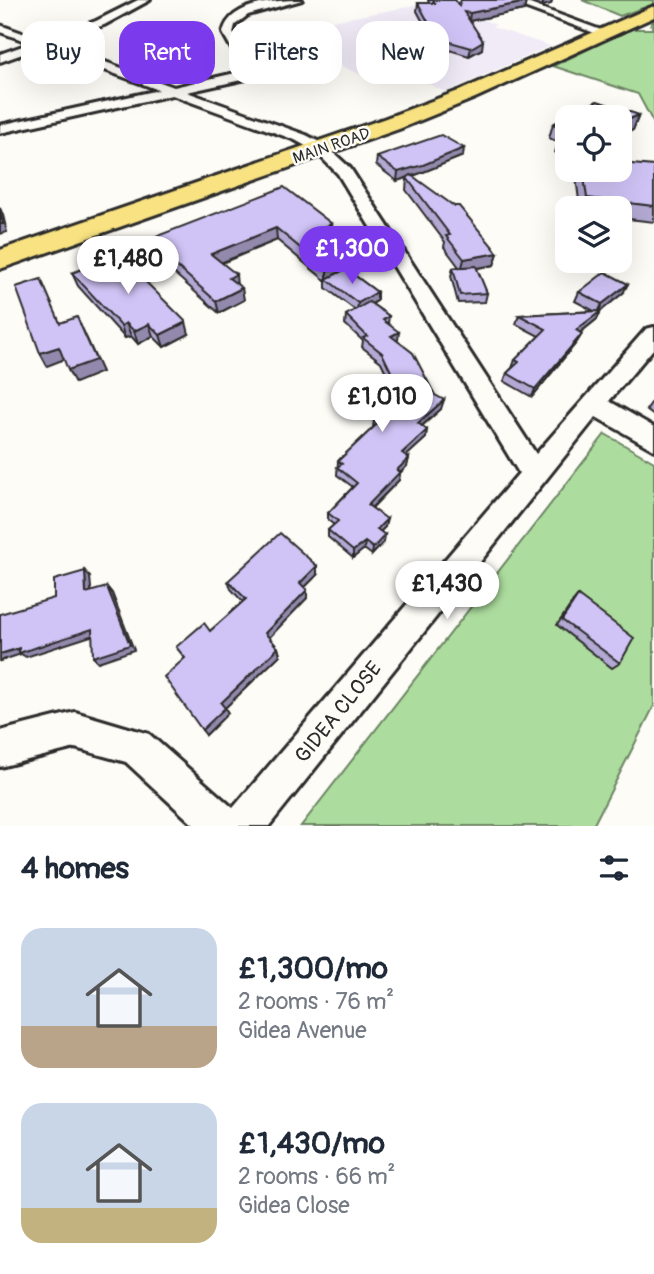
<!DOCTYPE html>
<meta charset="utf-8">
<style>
body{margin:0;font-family:Pangolin,sans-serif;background:#f6f6f7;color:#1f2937;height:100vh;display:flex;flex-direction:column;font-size:26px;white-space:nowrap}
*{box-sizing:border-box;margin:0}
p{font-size:23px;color:#747a83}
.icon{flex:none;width:38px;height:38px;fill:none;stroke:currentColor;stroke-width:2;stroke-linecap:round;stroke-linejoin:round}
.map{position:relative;height:826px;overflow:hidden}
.sheet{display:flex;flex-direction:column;background:#fff;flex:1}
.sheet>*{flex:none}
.banner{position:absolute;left:21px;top:21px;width:612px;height:63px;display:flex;gap:14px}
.buttons{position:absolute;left:555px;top:105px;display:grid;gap:14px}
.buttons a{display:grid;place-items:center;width:77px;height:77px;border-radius:14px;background:#fff;box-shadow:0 7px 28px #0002;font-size:35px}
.price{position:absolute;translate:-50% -60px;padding:0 16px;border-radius:24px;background:#fff;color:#222;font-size:23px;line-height:46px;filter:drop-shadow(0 2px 4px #0008)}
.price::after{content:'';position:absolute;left:50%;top:42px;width:21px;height:16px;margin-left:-10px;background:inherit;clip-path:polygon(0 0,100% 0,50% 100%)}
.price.current{background:#7c3aed;color:#fff}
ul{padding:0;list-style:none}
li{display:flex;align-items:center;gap:21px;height:175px;padding:0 21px}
li span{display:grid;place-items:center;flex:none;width:196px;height:140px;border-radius:21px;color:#555}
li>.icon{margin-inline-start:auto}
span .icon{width:84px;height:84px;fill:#fffc;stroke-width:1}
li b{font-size:30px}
h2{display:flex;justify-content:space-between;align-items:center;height:84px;padding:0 21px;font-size:30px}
.pill{padding:0 24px;border-radius:21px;background:#fff;box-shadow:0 7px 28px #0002;font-size:24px;line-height:63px}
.pill.current{background:#7c3aed;color:#fff}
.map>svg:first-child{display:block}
</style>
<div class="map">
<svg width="654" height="826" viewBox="0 0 654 826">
<rect width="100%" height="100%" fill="#fdfcf7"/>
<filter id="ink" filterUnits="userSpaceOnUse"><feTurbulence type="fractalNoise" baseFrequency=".0143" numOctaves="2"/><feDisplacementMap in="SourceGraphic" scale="14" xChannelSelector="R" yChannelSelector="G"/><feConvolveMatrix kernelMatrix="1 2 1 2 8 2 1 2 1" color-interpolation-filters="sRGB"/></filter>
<g filter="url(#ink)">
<polygon fill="#f0ebf7" points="446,0 488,0 454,7 496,25 492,27 550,46 446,92 392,68 366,77 314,54 294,28"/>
<g fill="#addd9e" stroke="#6c8464" stroke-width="2">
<polygon points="582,0 654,0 654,4 620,16"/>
<polygon points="654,20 654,124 638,94 553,66 630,29 653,29 651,24"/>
<polygon points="605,434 654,462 654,706 593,826 301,826"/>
</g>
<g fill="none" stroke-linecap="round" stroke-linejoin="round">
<g stroke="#2b2b2b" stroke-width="6">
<g id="street">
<path d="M138 0H150L104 25 53 43 174 87 244 71 223 33C229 3 276 0 302 0L248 15 235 25 233 33 254 68 308 49 312 50V54L246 79 187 92 306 135 325 145 350 168 536 454 646 329 654 327V348L609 401 654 427V450L596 417 269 826H195L126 762 75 748 0 767V731L75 712 149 734 233 808 519 473 338 174 315 151 295 140 172 95 0 133V125L159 90 42 47 0 62V54L31 43 0 32V25L42 40 96 21Z"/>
<polygon points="505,0 519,0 609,33 600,35"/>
</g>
</g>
<g stroke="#2b2b2b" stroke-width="6">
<polygon id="primary" points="654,6 654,17 475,98 399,129 0,269 0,250 383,119 461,90"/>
</g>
<use href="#street" fill="#fdfcf7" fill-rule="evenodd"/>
<use href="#primary" fill="#f8e281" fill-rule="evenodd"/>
</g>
<g fill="#b3a9d4" stroke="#2b2b2b" stroke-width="2">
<polygon points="428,0 455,0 459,6 526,2 524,10 470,21 482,49 469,56 449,50 442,39 432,39 417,11 418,3 429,3"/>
<polygon points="527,0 552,0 551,4 542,6"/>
<polygon points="597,101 639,115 633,130 620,135 620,117 567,117 567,159 555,153 558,142 549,138 553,124"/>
<polygon points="463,156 413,176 498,253 494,265 476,268 487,293 485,302 458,303 451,276 453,268 459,267 444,247 445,242 406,190 407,178 409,177 397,181 376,165 377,157"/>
<polygon points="654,166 654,222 620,218 620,208 580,208 575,170 620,170"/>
<polygon points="332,224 332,230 335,241 353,257 353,270 349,271 377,292 377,301 372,304 389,316 388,323 397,341 441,409 422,426 426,438 406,456 409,458 407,466 400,473 399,480 372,508 385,527 381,531 384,542 372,555 364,549 353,558 328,537 328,530 334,525 328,520 328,513 353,487 337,475 338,461 373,428 374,420 387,409 384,407 385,399 395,391 381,362 362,347 363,341 345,324 346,315 355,310 326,288 326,281 277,240 222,263 237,284 244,300 219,313 150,252 147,240"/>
<polygon points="72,273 189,334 164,347 153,336 138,344 131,336 125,338 78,286"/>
<polygon points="579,292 623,293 601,311 597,319 580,333 582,334 577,342 532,397 504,381 507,373 512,368 515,360 539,336 516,324 519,315 594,311 575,301"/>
<polygon points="654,399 654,416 646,410"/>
<polygon points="317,575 304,588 307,590 307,598 269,637 278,648 280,655 225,708 228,713 206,735 184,658 210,631 243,602 231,589 228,581"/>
<polygon points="578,596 620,663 612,668 557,625 572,603"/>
</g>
<g fill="#9289ac" stroke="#2b2b2b" stroke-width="2">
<polygon points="544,0 552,0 551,4 542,6"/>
<polygon points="526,2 524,10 469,21 470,13"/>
<polygon points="483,41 482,49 469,56 471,48"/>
<polygon points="639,115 633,130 620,135 620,123"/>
<polygon points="464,148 463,156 421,173 397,181 398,172"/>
<polygon points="0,208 3,215 7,232 0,234"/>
<polygon points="332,224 332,234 335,233 335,245 329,247 326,226"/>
<polygon points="276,228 277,240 213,266 211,254"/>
<polygon points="498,253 494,265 461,271 464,259"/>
<polygon points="353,257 353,270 329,281 327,279 327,270"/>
<polygon points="236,274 237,287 229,278"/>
<polygon points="628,284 623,293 598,313 602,304"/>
<polygon points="242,288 244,300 219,313 216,301"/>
<polygon points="377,292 377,301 357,312 358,303"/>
<polygon points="601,311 597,319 572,339 576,330"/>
<polygon points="186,322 189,334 164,347 160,335"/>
<polygon points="126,323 131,336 125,338 121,326"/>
<polygon points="149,324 153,336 138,344 134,331"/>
<polygon points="83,330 102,372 75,383 68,370"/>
<polygon points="399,332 398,340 390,345 391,336"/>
<polygon points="582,334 577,342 532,397 535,389"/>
<polygon points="59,347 65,359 47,366 40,353"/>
<polygon points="444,400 441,409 416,431 418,423"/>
<polygon points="427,430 426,438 401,461 402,453"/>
<polygon points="409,458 407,466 400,473 399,480 367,512 368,505 397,470"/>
<polygon points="387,519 385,527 376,536 377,529"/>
<polygon points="385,535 384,542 372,555 373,548"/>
<polygon points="365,542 364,549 353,558 353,551"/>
<polygon points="317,566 317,575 300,592 300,583"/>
<polygon points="85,571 90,577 92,599 86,593"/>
<polygon points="107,587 112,593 134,650 98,662 93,657"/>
<polygon points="307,590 307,598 267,640 265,633"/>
<polygon points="92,629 97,634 26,657 21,654 0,661 0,654"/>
<polygon points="278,648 280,655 225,708 228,713 206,735 202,730 221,703"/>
</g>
<g fill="#d0c4f6" stroke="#2b2b2b" stroke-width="2">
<polygon points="433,0 455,0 459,6 461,0 519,0 526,2 470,13 464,12 483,41 471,48 450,42 444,31 433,31 418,3 435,3"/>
<polygon points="597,101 639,115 620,123 620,117 567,117 567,129 553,124"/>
<polygon points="441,135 464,148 423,165 398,172 377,157"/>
<polygon points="567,135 567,142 559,138"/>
<polygon points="620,163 654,166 654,206 587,198 583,170 620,170"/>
<polygon points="411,175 454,206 459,206 498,253 464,259 446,236 450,235 407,178"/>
<polygon points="284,187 332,224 326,226 335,233 329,235 353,257 327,270 276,228 211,254 236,274 229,278 242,288 216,301 147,240"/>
<polygon points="0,211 3,224 0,224"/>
<polygon points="118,254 186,322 160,335 149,324 134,331 126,323 121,326 72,273"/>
<polygon points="476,266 487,293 460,295 453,268"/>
<polygon points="346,269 377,292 358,303 326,279"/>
<polygon points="605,272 628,284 602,304 579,292"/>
<polygon points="41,279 60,323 77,317 96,360 68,370 59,347 40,353 16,287"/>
<polygon points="369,302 389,316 383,320 399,332 391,336 413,353 435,395 444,400 418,423 427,430 402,453 409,458 397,470 400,472 368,505 387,519 377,529 385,535 373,548 365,542 353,551 328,530 338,521 328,513 357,483 337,467 342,464 338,461 378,423 374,420 392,404 385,399 399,388 382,353 363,338 367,336 346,315"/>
<polygon points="601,311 576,330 582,334 535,389 507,373 519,362 515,360 546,329 519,315"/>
<polygon points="280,533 317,566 300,583 307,590 265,633 278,648 221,703 225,708 202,730 164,677 185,658 176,647 204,623 210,631 246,599 228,581"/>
<polygon points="85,571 86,593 107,587 130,645 93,657 92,629 19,653 19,648 0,654 0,614 54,598 54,580"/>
<polygon points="578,596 634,638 620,663 562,620"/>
</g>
</g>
<g text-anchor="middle" stroke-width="5" stroke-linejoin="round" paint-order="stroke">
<g font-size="16" fill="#2b2b2b" stroke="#fdfcf7">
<text transform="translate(331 145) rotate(-19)" y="6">MAIN ROAD</text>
</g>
<g font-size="21" fill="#2b2b2b" stroke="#fdfcf7">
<text transform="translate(338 712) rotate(-51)" y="7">GIDEA CLOSE</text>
</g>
</g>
</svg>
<div class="buttons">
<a><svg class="icon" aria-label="locate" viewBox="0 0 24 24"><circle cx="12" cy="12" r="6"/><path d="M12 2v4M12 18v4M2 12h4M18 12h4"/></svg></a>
<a><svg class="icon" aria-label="layers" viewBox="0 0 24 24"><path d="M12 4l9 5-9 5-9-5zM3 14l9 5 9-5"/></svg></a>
</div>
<b class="price current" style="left:352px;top:286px">£1,300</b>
<b class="price" style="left:128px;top:296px">£1,480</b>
<b class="price" style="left:382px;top:434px">£1,010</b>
<b class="price" style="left:447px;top:621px">£1,430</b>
<div class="banner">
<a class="pill">Buy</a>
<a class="pill current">Rent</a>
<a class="pill">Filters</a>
<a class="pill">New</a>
</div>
</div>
<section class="sheet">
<h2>4 homes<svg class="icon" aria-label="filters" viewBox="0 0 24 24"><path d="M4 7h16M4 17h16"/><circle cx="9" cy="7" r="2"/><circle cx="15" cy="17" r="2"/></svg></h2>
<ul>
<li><span style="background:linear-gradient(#c9d6e8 70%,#b9a48a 0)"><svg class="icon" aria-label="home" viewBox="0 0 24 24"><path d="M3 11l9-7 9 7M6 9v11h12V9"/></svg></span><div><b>£1,300/mo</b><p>2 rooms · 76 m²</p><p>Gidea Avenue</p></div></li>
<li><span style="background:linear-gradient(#c9d6e8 75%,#c2b280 0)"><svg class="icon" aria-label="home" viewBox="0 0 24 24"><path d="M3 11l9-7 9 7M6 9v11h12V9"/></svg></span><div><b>£1,430/mo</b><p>2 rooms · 66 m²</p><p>Gidea Close</p></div></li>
</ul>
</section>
